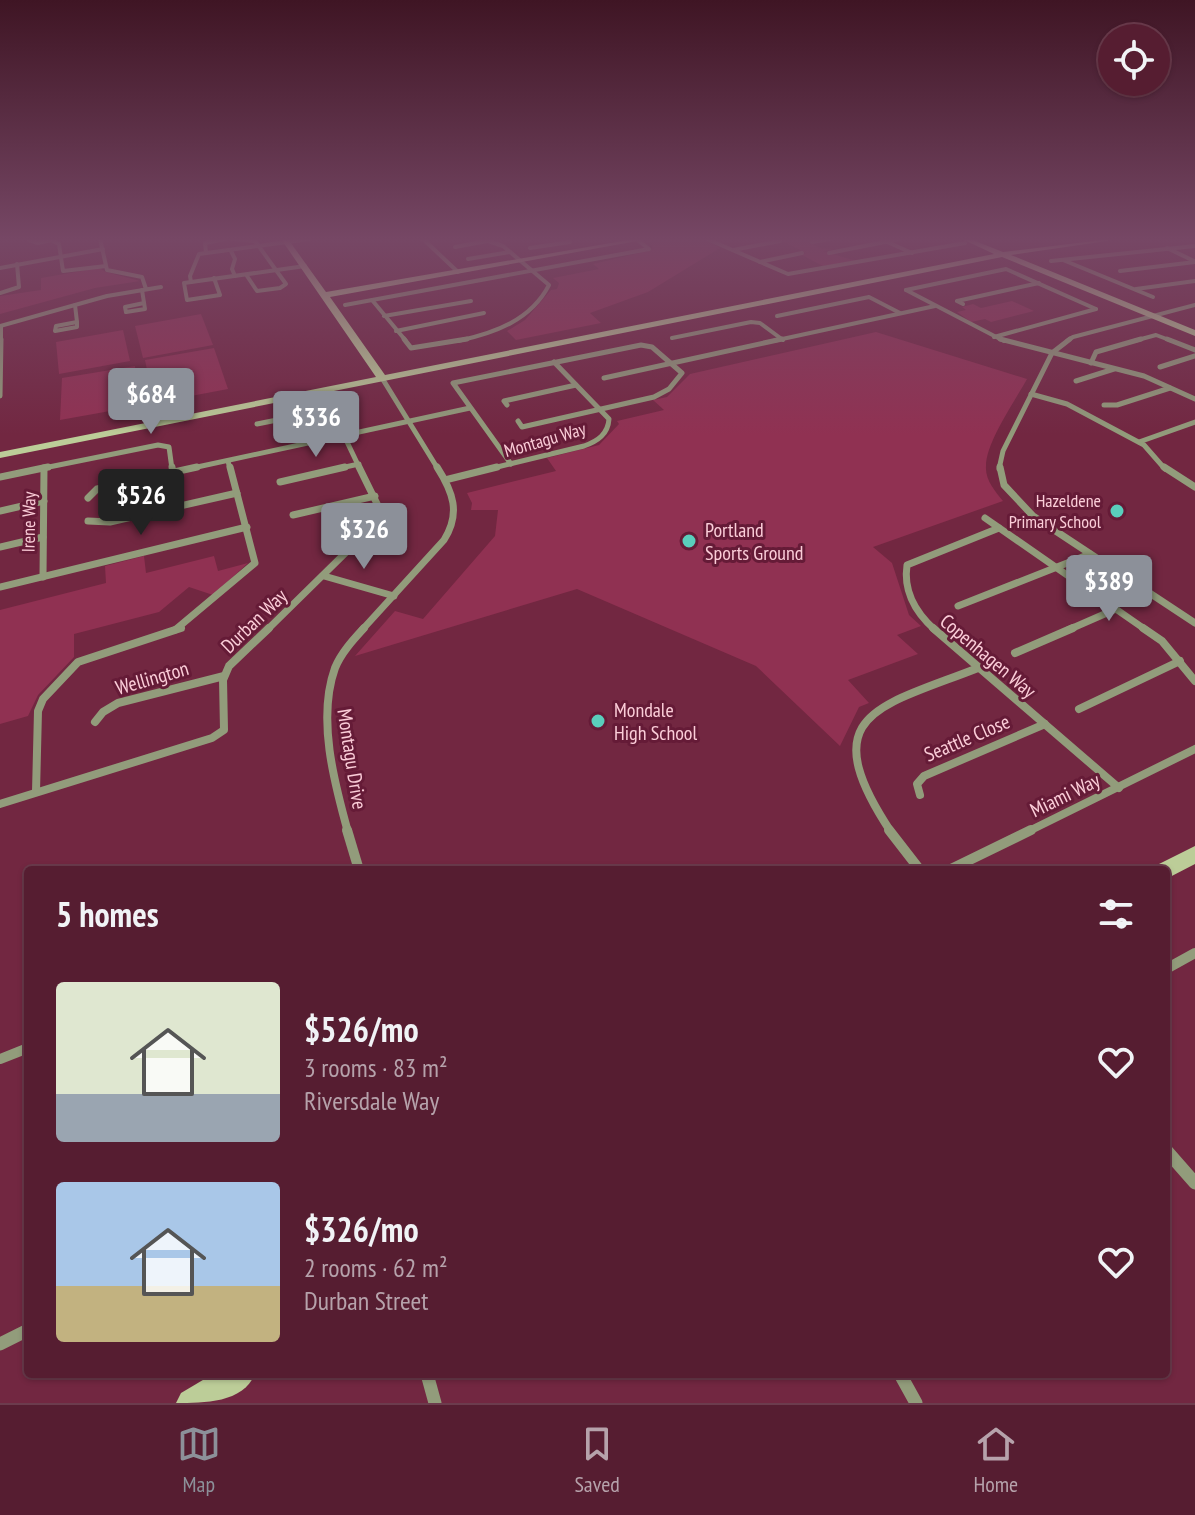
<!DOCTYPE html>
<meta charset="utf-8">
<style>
body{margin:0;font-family:"PT Sans Narrow",sans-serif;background:#5c2639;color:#f1f3f6;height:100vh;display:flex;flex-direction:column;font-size:30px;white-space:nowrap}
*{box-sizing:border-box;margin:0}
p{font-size:26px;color:#b6a2ab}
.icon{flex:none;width:44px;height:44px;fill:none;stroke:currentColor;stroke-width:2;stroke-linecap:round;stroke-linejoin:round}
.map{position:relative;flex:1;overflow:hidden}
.sheet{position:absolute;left:24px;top:866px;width:1146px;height:512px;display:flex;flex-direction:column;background:#561d31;border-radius:8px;box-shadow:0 2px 6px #0004,0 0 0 2px #6c3b4d}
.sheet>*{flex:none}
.tools{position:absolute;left:1098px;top:24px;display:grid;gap:16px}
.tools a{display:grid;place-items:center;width:72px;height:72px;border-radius:50%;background:#561d31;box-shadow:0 2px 6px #0004,0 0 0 2px #6c3b4d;font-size:40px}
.price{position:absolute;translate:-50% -68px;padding:0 18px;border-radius:8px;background:#8c9099;color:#fff;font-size:26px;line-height:52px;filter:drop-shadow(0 2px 4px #0008)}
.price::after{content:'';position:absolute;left:50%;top:48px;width:24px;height:18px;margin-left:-12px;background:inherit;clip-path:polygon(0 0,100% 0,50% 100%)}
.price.active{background:#222;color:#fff}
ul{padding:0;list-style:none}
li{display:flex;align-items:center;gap:24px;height:200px;padding:0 32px}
li span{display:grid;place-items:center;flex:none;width:224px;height:160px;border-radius:8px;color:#555}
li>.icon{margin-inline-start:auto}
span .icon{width:96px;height:96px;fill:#fffc;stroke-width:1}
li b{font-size:34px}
h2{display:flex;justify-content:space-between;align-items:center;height:96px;padding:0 32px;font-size:34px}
.dock{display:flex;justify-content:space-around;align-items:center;height:112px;border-top:2px solid #6c3b4d;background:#561d31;font-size:22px;color:#b6a2ab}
.dock a{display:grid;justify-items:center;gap:4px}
.dock .active{color:#8c9099}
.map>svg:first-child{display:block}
</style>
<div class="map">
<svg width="1195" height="1403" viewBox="0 0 1195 1403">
<rect width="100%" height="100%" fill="#722741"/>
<g fill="#903152">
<polygon points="704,239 720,248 648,292 590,313 601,323 516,340 507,331 525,320 551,290 557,289 559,283 553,278 599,269 593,264 648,251 653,247 648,240"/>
<polygon points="778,239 808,239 805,240 820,248 833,249 823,251 856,261 823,266 802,255 806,253"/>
<polygon points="99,268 106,272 140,281 95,288 0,314 0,296 41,290 41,278"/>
<polygon points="1012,301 1034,311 991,322 985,319 971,322 957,312 966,310 962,307 973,304 981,308"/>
<polygon points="201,314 213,345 143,358 135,326"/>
<polygon points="123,330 130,361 59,374 56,342"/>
<path d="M876 332 1027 379C1015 401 986 442 986 466 985 480 995 491 1003 501L873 547 892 563 909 615 921 626 897 635 918 654 848 680 869 703 859 707 840 746 756 666 577 589 355 656 395 611 423 619 495 536 498 510H471L472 503 467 493 556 471 547 458 599 445 619 424 617 421 664 410 653 400 667 397 690 374Z"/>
<polygon points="214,348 228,389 154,403 145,360"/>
<polygon points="135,366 138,406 60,420 62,378"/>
<polygon points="144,556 146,573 214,556 218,571 248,563 213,595 189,587 159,612 74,634 74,657 38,695 28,716 0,724 0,610 106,583 105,566"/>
</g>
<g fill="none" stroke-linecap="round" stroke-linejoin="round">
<g stroke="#929c7b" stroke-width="4">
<polyline points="49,239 59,244 63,271 106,266"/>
<polyline points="100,239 107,270 142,277 146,289"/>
<polyline points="233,239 255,241 286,284 280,288 257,291 247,276"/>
<polyline points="423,239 458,272"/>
<polyline points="707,239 788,274 965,243"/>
<polyline points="29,240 38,243 51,240"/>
<polyline points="885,241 912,253"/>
<polyline points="812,242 830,239"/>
<polyline points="455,247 487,241"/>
<polyline points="530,248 570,242"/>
<polyline points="1167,248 1194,261"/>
<polyline points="733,250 780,241"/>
<polyline points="231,251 235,259 232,269 235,276"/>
<polyline points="206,253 205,243 226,239"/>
<polyline points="829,253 900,239"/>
<polyline points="468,259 510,252"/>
<polyline points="1063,260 1153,297"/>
<polyline points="1051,261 1195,246"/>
<polyline points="760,262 802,253"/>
<polyline points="0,268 103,249"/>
<polyline points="1120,271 1195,262"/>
<polyline points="214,278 220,295 187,300 184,283 305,266"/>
<polyline points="191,282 190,276 199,254 309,239"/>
<polyline points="1136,289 1195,281"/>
<polyline points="906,290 1004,341"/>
<polyline points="906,290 1006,269 1096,309"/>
<polyline points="0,293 19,287 17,264"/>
<polyline points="372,300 406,341"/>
<polyline points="963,304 957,301 1039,283"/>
<polyline points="75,305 77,322"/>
<polyline points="345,305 649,249 636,239"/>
<polyline points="126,312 145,309 142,290"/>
<polyline points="126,312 125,307 144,303"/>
<polyline points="384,316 471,301"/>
<polyline points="777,316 869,297 900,313"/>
<polygon points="77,322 77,327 55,331 56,326"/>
<polyline points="0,326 107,296 161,287"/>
<polyline points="396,331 484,313"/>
<polyline points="994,337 1096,309"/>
<polyline points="672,338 751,322 760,323 783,340"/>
<polyline points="1,341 1,326"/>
<path d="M458 341C495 333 531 320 549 285L503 246 482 239"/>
<polyline points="773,341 935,306"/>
<polyline points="1067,341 1073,337 1195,305"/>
<polyline points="1134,341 1156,335 1172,341"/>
</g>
<g stroke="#929c7b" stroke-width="5">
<polyline points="404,339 411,348 467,339"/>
<polyline points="1000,339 1144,376 1195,399"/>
<polyline points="1167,339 1195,350"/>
<polyline points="1091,363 1096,352 1141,339"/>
<polyline points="1160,367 1195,356"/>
<polyline points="382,378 438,469"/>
<polyline points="604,378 782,339"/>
<polyline points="1076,381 1114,369"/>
<polyline points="1031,394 1067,404 1144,445 1165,469"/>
<polyline points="0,396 1,339"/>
<polyline points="326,398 360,469"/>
<polyline points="507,405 504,401 576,385"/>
<polyline points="1104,405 1117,405 1170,388"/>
<polyline points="257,424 332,409"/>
<polyline points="1139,442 1195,422"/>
<polyline points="228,461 230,469"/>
<polyline points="511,464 453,383 641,345 652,347 682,373 669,389 654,397 522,427 518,421"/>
<polyline points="39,469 158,445 169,447 172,469"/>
<polyline points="188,469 470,408"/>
<polyline points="336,469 359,464"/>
<path d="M489 469 584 446C598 441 608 434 609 419L554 362"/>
<polyline points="999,469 1003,451 1052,353 1070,339"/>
</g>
<g stroke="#929c7b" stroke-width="7">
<polyline points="172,467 173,473"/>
<polyline points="1000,467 1004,485 1033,516 1195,623"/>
<polyline points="1164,467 1195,487"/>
<polyline points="0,477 48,467"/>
<polyline points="445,480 497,467"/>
<polyline points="280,482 345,467"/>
<polyline points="88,498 97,489 197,467"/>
<polyline points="0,511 44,501"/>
<polyline points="293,515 375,496"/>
<polyline points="985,518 1146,630"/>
<polyline points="88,521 110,522 237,493"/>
<polyline points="0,547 43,537"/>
<polyline points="324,576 394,596"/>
<polyline points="43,577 44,468"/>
<polyline points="0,587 247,527"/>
<polyline points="958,606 1090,554"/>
<polyline points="175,630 255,563 230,467"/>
<polyline points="267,630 383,516 359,467"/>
<path d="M362 630 444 540C461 513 453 492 437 467"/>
<path d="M935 630C916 613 903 592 907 565L999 528"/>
<polyline points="1068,630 1116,609"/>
</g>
<g stroke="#929c7b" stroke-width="8">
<polyline points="933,628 1119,788"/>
<polyline points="1143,628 1162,641 1195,681"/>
<polyline points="1015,653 1073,628"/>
<polyline points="1079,709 1180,661"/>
<polyline points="95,722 103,712 118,703 224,676"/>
<polyline points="36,792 38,711 43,699 78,662 181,628"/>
<polyline points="920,795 917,784 924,776 1045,724"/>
<polyline points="0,804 212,738 224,730 223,680 229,666 269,628"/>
<path d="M348 832C334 782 317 718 335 668 341 653 353 640 364 628"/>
<path d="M891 832C812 713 879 707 978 668"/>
<polyline points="1027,832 1195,749"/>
</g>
<g stroke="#929c7b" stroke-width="10">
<polyline points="347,830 359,870"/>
<polyline points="889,830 920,870"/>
<polyline points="949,870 1031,830"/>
<polyline points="1166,969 1195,953"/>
<polyline points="0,1059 28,1048"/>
</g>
<g stroke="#929c7b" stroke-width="13">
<polyline points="1166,1150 1195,1183"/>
<polyline points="0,1344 28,1330"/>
<polyline points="427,1374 435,1403"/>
<polyline points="900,1374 916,1403"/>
</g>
<g fill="#bccd98" fill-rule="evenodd">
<polygon points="281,239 288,239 326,292 634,239 648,239 330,297 385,375 994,254 962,239 970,239 1003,252 1110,239 1107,241 1011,255 1195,330 1195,336 1002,257 0,458 0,452 376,377"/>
<polygon points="1195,846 1195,864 1166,879 1166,870 1156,870 1159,864"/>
<path d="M213 1374H255C243 1403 204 1403 176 1403L181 1393Z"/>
</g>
</g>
<linearGradient id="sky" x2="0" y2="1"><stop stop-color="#3f1524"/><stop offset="0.55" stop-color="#764765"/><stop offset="1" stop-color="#764765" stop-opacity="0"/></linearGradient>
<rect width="1195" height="435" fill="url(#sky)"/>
<g fill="#5acebc" stroke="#651b37" stroke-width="3">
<circle cx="1117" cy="511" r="8"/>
<circle cx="689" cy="541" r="8"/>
<circle cx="598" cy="721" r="8"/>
</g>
<g text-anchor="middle" stroke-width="6" stroke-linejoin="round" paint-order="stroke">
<g font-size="18" fill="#fbcdd8" stroke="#651b37">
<text transform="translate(545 440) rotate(-16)" y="6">Montagu Way</text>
<text transform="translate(29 522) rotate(-89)" y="6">Irene Way</text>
</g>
<g font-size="18" fill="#fbcdd8" stroke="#651b37" text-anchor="end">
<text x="1101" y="507">Hazeldene<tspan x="1101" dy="21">Primary School</tspan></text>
</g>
<g font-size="20" fill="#fbcdd8" stroke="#651b37" text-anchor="start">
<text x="705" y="537">Portland<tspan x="705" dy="23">Sports Ground</tspan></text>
<text x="614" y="717">Mondale<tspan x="614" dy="23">High School</tspan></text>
</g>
<g font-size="20" fill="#fbcdd8" stroke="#651b37">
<text transform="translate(254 621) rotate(-44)" y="7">Durban Way</text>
<text transform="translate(988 656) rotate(40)" y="7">Copenhagen Way</text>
<text transform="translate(152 678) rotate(-16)" y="7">Wellington</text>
<text transform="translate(967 738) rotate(-23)" y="7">Seattle Close</text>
<text transform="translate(352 759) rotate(81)" y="7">Montagu Drive</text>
<text transform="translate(1065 795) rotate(-26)" y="7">Miami Way</text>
</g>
</g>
</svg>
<div class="tools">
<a><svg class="icon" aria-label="locate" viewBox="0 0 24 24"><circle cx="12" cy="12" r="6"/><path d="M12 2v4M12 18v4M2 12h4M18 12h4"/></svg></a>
</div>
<b class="price" style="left:151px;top:436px">$684</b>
<b class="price" style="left:316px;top:459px">$336</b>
<b class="price active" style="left:141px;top:537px">$526</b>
<b class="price" style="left:364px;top:571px">$326</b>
<b class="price" style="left:1109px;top:623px">$389</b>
<section class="sheet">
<h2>5 homes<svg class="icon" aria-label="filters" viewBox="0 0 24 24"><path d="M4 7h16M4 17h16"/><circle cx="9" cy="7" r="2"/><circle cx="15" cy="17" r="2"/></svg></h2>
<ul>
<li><span style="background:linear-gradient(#dfe7d0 70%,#9aa5b1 0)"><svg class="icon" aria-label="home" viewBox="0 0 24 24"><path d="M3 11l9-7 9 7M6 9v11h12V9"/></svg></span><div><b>$526/mo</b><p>3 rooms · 83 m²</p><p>Riversdale Way</p></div><svg class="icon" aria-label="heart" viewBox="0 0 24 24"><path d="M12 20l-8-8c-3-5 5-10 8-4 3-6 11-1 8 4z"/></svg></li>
<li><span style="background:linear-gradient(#a9c7e8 65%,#c2b280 0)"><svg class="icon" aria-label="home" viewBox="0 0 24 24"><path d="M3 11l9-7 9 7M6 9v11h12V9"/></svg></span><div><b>$326/mo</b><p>2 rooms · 62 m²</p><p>Durban Street</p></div><svg class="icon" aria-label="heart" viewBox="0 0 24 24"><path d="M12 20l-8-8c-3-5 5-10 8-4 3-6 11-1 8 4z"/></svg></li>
</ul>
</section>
</div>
<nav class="dock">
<a class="active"><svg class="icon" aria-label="map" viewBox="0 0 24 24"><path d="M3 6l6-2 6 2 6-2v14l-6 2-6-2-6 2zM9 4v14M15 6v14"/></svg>Map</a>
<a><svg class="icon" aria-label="saved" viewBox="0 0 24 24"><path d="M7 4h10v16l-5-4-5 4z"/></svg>Saved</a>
<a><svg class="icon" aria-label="home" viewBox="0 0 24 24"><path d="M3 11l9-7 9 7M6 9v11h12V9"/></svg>Home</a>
</nav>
